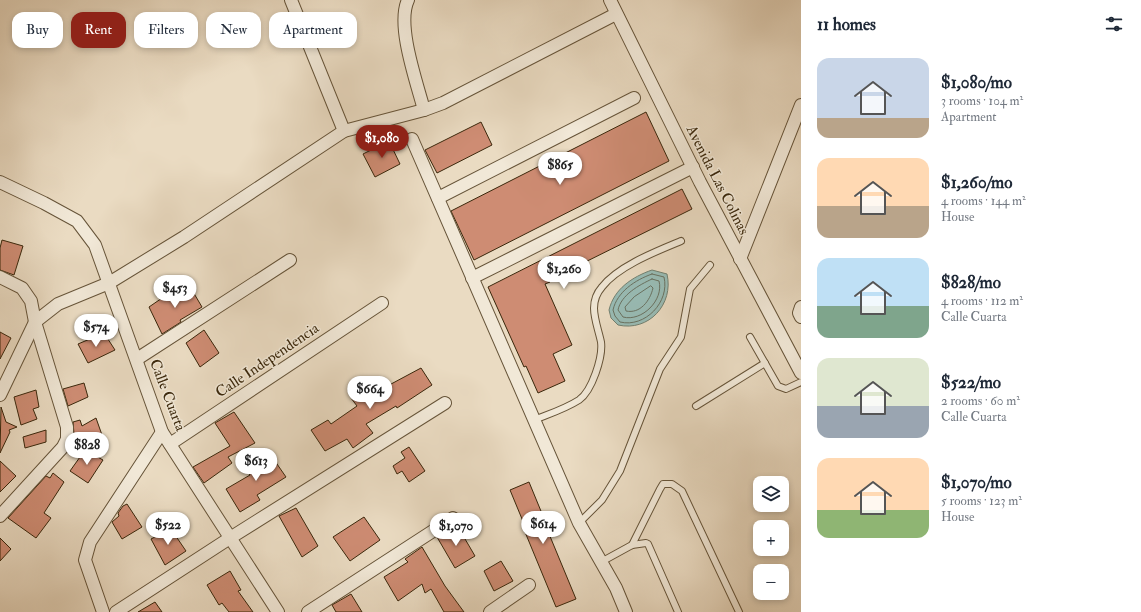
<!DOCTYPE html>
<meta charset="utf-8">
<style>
body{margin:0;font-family:"IM FELL Double Pica",serif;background:#f6f6f7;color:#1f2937;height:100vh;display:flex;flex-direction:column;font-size:15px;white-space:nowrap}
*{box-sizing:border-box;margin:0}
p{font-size:13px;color:#747a83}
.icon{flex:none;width:22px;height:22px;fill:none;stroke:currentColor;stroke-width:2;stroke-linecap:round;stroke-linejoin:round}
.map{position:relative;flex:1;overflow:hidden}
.sheet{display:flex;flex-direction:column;background:#fff;width:340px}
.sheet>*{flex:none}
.guide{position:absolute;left:12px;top:12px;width:380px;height:36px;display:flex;gap:8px}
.fabs{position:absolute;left:753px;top:476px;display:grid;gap:8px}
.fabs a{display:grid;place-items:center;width:36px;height:36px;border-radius:8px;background:#fff;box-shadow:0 2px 6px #0003;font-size:20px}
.price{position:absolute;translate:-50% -34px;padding:0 9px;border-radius:14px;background:#fff;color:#222;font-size:13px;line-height:26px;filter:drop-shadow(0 1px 2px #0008)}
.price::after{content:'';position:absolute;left:50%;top:24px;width:12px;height:9px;margin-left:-6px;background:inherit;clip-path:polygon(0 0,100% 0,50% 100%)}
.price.selected{background:#8f2418;color:#fff}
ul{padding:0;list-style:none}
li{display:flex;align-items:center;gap:12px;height:100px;padding:0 16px}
li span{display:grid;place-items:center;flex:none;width:112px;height:80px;border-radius:12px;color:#555}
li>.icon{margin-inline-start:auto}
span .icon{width:48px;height:48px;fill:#fffc;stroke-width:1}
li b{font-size:17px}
h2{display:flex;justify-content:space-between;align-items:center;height:48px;padding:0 16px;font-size:17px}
.pill{padding:0 14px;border-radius:12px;background:#fff;box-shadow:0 2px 6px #0003;font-size:14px;line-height:36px}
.pill.selected{background:#8f2418;color:#fff}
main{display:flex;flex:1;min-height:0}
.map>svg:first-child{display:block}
</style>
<main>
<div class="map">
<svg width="801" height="612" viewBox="0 0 801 612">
<rect width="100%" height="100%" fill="#eadbc2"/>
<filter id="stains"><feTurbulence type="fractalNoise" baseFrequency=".005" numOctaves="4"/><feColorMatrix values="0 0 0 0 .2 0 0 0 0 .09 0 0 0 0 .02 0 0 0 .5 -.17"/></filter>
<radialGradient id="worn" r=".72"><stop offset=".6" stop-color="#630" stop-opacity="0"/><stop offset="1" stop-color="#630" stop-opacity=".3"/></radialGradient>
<path fill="#98bbb4" stroke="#728070" d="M652 270 667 274C674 304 649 332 618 325L611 318 609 310C614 289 632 277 652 270Z"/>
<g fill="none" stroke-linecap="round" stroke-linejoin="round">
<g stroke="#697160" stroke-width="1">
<path d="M652 274 664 277C670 302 645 328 620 322L615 316 613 310C617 292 635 280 652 274Z"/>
<path d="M652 279 659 281C664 300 642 322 623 317L618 310C621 295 639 285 652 279Z"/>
<path d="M651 286 653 288C650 301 640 314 626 311L625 307 634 297Z"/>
</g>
</g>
<g fill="#ce8c73" stroke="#3a270b">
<polygon points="646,112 669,161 474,260 451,211"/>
<polygon points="481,122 492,145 437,173 425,150"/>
<polygon points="389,141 400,164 375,177 363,154"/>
<polygon points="682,189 692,209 549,280 550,282 545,284 572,345 553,354 565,381 538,393 526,366 524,367 488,287"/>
<polygon points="2,240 23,246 14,275 0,270 0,248"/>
<polygon points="189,285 202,307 180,320 181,322 162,334 149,307 165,296 167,299"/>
<polygon points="204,330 219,353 200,367 186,343"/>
<polygon points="0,332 11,338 0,359"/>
<polygon points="104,333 115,350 88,363 78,344"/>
<polygon points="421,368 432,385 397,408 396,406 366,424 373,433 353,448 347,439 325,451 311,430 328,420 331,424 357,406 351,398 373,383 378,391"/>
<polygon points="84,383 88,397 68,406 63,389"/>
<polygon points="36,390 39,407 33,409 37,419 21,425 14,397"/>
<polygon points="1,407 6,422 17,427 9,430 10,432 0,453"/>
<polygon points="234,412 255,443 228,457 232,463 204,483 193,467 230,446 215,423"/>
<polygon points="96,418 102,435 79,444 74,434 73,422 80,420 82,426"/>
<polygon points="46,430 46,442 25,448 23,437"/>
<polygon points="409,447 425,471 409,482 402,471 397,474 393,466 405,458 401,452"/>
<polygon points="85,450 103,460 88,483 70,471"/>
<polygon points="268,451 286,477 257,495 260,500 240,512 226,489 250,475 245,469"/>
<polygon points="0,461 16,476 0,492"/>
<polygon points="53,473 64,482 44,513 51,518 36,538 8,518 46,476 50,478"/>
<polygon points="529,482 543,516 542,517 576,599 556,607 525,532 527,531 510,490"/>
<polygon points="127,504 142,527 122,539 112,522 119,516 118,513 123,506"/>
<polygon points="296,508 318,546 302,557 279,516"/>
<polygon points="364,517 380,540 350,561 333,537"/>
<polygon points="458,527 475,556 455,568 437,537"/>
<polygon points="171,529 186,551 165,565 151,539"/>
<polygon points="0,538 11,549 0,561"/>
<polygon points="422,547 445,586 464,612 444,612 431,589 425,593 422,584 398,601 384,577 408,562 405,559"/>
<polygon points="501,561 513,581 494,591 484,571"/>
<polygon points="230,571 241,590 238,591 253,612 229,612 222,603 219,605 207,585"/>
<polygon points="351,594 362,612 336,612 332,605"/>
<polygon points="155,602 162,612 138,612"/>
</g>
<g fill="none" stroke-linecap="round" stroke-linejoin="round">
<g stroke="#665439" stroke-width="8">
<g id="service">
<polyline points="750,337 778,386 786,389 801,382"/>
<polyline points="696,406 765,363"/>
<path d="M534 420C549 414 565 409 579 400 592 391 603 357 601 342 597 323 587 304 602 287 618 266 657 251 681 241"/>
<polyline points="579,523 602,500 620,471 660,369 681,337 690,289 710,265"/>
<polyline points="632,545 660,489 663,484 672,484 682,491 739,612"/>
<polyline points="601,562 632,545 646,543 648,544 678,612"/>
</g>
</g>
<g stroke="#665439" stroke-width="14">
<g id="minor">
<polyline points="291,0 344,131"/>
<path d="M408 0C396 25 417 83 424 110"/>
<polyline points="610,0 700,182 801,373"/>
<polyline points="412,139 579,523 616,588 626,612"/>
<polyline points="0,182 44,203 77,221 95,245 162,432 278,612"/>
<polyline points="438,198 634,98"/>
<polyline points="740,259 801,105"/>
<polyline points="0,277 22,288 31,301 35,322 67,427 67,439 63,447 0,516"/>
<polyline points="472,278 693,167"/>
<polyline points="801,307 799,313 801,317"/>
<polyline points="137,359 290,260"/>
<polyline points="0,395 35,322 58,304 109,283 184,237 344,131 424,110 443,103 616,14"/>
<polyline points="170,444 382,303"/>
<polyline points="103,612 85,560 90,542 162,432"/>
<polyline points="116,612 230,538 445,403"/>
<polyline points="308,612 453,518"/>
<polyline points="490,612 529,585"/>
</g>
</g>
<use href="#service" stroke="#f1e8d7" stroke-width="6"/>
<use href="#minor" stroke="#f1e8d7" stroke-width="12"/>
</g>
<g text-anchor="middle" stroke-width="3" stroke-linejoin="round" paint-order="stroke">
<g font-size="15" fill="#3a270b" stroke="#f1e8d7">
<text transform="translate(718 180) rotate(63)" y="5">Avenida Las Colinas</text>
<text transform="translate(267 360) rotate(-34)" y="5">Calle Independencia</text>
<text transform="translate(168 395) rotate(69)" y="5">Calle Cuarta</text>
</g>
</g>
<rect width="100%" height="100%" filter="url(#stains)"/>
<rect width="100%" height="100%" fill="url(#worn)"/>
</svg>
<div class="fabs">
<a><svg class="icon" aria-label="layers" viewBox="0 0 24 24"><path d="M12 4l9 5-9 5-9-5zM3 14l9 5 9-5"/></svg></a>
<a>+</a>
<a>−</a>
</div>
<b class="price selected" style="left:382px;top:159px">$1,080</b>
<b class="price" style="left:560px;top:186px">$865</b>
<b class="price" style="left:564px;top:290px">$1,260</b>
<b class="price" style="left:175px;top:309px">$453</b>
<b class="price" style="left:96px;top:348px">$574</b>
<b class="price" style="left:370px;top:410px">$664</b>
<b class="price" style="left:87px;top:466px">$828</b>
<b class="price" style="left:256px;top:482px">$613</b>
<b class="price" style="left:543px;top:545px">$614</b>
<b class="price" style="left:168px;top:546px">$522</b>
<b class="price" style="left:456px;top:547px">$1,070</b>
<div class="guide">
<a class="pill">Buy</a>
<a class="pill selected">Rent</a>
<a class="pill">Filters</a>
<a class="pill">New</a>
<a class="pill">Apartment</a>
</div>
</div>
<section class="sheet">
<h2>11 homes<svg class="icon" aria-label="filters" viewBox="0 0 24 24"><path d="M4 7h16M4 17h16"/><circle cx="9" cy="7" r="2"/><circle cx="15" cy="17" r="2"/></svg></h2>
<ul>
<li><span style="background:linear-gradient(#c9d6e8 75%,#b9a48a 0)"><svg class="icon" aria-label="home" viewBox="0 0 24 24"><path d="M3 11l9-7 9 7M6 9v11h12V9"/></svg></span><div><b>$1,080/mo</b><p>3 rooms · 104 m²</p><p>Apartment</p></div></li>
<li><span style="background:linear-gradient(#ffd9b3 60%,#b9a48a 0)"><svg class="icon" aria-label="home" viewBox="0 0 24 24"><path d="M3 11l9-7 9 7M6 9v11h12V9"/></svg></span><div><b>$1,260/mo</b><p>4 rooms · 144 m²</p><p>House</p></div></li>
<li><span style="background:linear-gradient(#bfe0f5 60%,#7fa58c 0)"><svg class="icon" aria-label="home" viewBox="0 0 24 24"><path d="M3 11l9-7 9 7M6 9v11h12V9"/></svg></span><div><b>$828/mo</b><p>4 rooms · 112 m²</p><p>Calle Cuarta</p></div></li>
<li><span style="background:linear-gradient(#dfe7d0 60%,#9aa5b1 0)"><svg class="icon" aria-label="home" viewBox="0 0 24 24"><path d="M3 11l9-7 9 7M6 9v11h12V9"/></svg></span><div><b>$522/mo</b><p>2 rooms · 60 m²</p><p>Calle Cuarta</p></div></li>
<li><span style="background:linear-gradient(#ffd9b3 65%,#8fb573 0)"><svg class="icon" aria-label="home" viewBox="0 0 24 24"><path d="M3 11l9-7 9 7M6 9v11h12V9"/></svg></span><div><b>$1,070/mo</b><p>5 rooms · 123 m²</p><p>House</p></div></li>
</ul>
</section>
</main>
